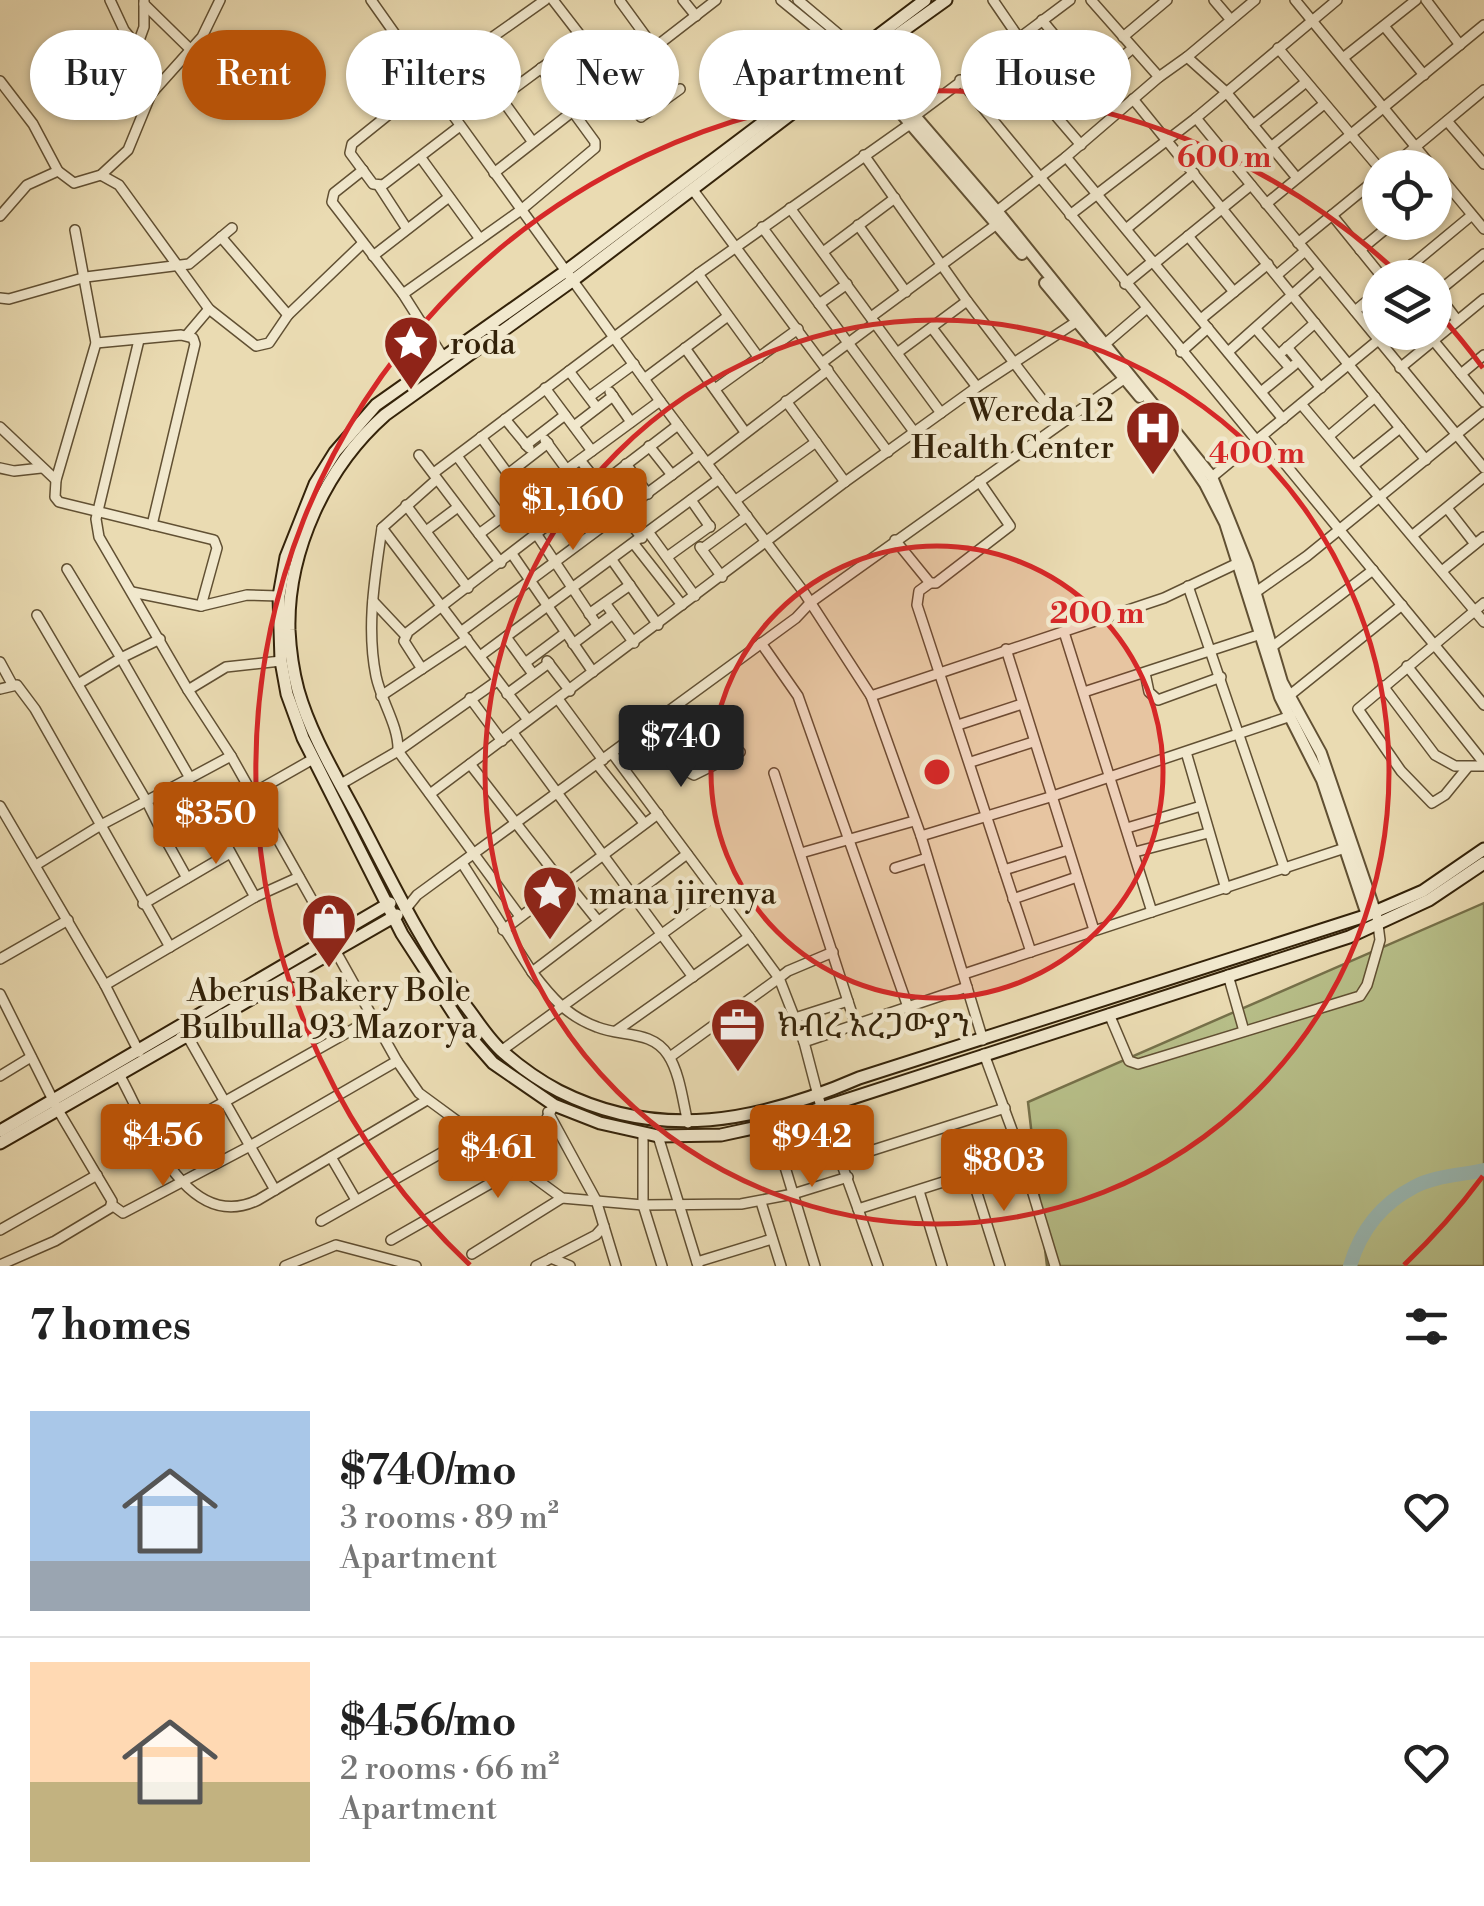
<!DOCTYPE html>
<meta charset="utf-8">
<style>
body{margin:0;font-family:"Libre Bodoni","Noto Serif Ethiopic",serif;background:#f2f2f2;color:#222;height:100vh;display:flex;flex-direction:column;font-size:38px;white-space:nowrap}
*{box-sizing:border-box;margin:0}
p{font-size:32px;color:#767676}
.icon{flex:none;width:55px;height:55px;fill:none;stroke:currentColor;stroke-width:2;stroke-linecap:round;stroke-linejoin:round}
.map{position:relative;height:1266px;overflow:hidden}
.panel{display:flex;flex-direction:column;background:#fff;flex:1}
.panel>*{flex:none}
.top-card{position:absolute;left:30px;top:30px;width:1425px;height:90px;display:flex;gap:20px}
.tools{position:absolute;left:1362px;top:150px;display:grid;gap:20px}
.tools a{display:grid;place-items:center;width:90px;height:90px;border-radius:50%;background:#fff;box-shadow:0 2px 8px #0004;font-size:50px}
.price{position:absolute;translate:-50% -85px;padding:0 22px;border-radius:10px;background:#b45309;color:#fff;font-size:32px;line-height:65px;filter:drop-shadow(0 2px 5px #0008)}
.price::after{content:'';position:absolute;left:50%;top:60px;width:30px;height:22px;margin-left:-15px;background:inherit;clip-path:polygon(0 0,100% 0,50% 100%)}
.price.selected{background:#222;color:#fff}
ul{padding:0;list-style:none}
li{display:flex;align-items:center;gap:30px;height:250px;padding:0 30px}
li+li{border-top:2px solid #e0e0e0}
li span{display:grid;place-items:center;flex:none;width:280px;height:200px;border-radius:0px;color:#555}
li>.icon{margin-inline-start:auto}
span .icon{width:120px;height:120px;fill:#fffc;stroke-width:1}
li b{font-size:42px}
h2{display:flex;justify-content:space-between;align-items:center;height:120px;padding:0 30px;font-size:42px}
.chip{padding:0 35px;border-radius:45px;background:#fff;box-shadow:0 2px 8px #0004;font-size:35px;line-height:90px}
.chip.selected{background:#b45309;color:#fff}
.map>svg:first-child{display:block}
</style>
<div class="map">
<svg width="1484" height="1266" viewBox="0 0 1484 1266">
<rect width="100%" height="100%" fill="#eadbb2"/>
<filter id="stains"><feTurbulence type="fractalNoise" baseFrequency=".002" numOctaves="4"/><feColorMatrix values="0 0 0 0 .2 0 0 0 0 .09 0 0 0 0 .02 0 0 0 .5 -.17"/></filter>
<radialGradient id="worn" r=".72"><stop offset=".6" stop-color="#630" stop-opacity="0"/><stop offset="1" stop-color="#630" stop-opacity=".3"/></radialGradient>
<polygon fill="#b8c08a" stroke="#76714a" stroke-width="2.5" points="1484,903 1484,1266 1047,1266 1028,1102"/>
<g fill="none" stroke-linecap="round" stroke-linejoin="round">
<path stroke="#9ab9b4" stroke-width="14" d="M1350 1266C1360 1232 1381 1204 1414 1187 1433 1176 1462 1175 1484 1170"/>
<g stroke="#615033" stroke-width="12">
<g id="minor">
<polyline points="110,0 124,30 137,46 151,94"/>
<polyline points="371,0 429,82 545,0"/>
<polyline points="553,0 614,79 716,0"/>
<polyline points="683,0 696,16"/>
<polyline points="781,0 852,58"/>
<polyline points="798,0 861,53"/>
<polyline points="993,0 1019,38"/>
<polyline points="1091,0 1159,77 1187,57"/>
<polyline points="1214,0 1231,20"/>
<polyline points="1255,0 1187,57 1226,92 1297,178"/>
<polyline points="1295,0 1433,168"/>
<polyline points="1426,0 1460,45"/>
<polyline points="620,1 655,49"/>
<polyline points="144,4 191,50"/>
<polyline points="1042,20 1093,82"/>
<polyline points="1384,26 1424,75"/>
<polyline points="1123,37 1167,0"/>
<polyline points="137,46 144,27 144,1"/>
<polyline points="1278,48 1380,169"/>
<polyline points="1001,52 1081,145"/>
<polyline points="468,57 501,98 582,38"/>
<polyline points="1343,58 1416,0"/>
<polyline points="1022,76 1062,47"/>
<polyline points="960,80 1257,441"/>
<polyline points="0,81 33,124 58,171 74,183 101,175 128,150 151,94 202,37 220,0"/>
<polyline points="501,98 532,141"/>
<polyline points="1133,99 1426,460"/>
<polyline points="1054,114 1133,48"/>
<polyline points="915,116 1070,0"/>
<polyline points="1196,118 1484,468"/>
<polyline points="1447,121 1484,164"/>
<polyline points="1253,125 1306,82"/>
<polyline points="460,126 383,185 373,184 350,153 352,144 429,82 660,401 803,591 871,696 921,836 983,1040"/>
<polyline points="1271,147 1324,104"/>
<polyline points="864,155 967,301 1060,423"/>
<polyline points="1066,157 1283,419"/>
<polyline points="421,158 480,239"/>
<polyline points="1390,168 1484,90"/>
<polyline points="363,170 334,193 332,202 403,294 443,357"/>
<polyline points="1435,170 1484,229"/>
<polyline points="494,173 614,79 641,117 680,89"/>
<polyline points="101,175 119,185 209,309 256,346 269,343 288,315 363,243"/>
<polyline points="379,186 407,229"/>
<polyline points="693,190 888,452"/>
<polyline points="1266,204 1484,25"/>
<polyline points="790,208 941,413"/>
<polyline points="997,211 1066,157 1159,77"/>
<polyline points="1070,215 1196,118 1337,0"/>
<polyline points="1332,215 1383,278"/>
<polyline points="0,216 27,185 58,171"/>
<polyline points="858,225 906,292"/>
<polyline points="762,227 915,433"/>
<polyline points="1126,229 1194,173"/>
<polyline points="75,230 96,343 56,480 55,497 59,502 214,540 217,548 201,606"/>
<polyline points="1188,236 1234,292"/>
<polyline points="221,237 288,315"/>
<polyline points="1298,243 1380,176"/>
<polyline points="1360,250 1394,222"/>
<polyline points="823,252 895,198"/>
<polyline points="373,256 449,197"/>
<polyline points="1155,263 1251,185"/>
<polyline points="1412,264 1424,278"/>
<polyline points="698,274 759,358"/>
<polyline points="1277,275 1305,251"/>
<polyline points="1396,278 1472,215"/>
<polyline points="1125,284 1153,261"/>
<polyline points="1435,291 1457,320"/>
<polyline points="403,294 521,210 595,148 595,142 541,68"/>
<polyline points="1435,294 1484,254"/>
<polyline points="0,298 9,299 86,277 189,264 232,228"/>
<polyline points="819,304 847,284"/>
<polyline points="1355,311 1380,290"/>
<polyline points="871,317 997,224"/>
<polyline points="1201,319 1268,264"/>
<polyline points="932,328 977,387"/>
<polyline points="1256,329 1290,368"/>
<polyline points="187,335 209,309"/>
<polyline points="139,340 96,519 99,537 188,690 231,756 333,937"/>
<polyline points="1433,340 1484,402"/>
<polyline points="96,343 181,335 193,338 195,344 152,525"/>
<polyline points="1105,344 1146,309"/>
<polyline points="1287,347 1321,388"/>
<polyline points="685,348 745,432"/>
<polyline points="1283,351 1315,323"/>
<polyline points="1181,352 1208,328"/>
<polyline points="1228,352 1320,270"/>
<polyline points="897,353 967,301"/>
<polyline points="823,362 875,323"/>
<polyline points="1400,368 1484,299"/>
<polyline points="569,371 597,408"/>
<polyline points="1461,374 1484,355"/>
<polyline points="644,379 728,316"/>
<polyline points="545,388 592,451"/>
<polyline points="715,389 798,329"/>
<polyline points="610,392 631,422"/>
<polyline points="1261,392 1294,365"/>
<polyline points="589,397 634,364"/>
<polyline points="786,401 845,482"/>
<polyline points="1301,404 1484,622"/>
<polyline points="505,419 529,448"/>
<polyline points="574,426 613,396"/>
<polyline points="0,427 56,480"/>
<polyline points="1262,436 1484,705"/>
<polyline points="1329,436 1375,397"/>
<polyline points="481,437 527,500"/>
<polyline points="545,440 567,470"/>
<polyline points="526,445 565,415"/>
<polyline points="649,446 672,475"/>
<polyline points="419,455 501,563"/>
<polyline points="457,456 502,517"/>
<polyline points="580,460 642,538"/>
<polyline points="707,463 828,370"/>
<polyline points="626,464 648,494"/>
<polyline points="1354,465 1400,428"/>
<polyline points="0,468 14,471 41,468"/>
<polyline points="435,472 698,274 910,124"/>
<polyline points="508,474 548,443"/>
<polyline points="1212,477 1388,332"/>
<path d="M436 480 382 528C375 577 366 627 376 676 381 701 399 726 398 751L519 915"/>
<polyline points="979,481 1010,526 936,583 930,583 919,591 917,605 1031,952"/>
<polyline points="691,500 710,527"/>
<polyline points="736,500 816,442"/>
<polyline points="406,505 468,588"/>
<polyline points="1447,508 1475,544"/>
<polyline points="382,528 528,720"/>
<polyline points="426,531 458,507"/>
<polyline points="649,533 695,596"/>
<polyline points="479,534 660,401"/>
<polyline points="537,535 597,625"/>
<polyline points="1413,535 1484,477"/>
<polyline points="895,540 930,583"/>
<polyline points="634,544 682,605"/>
<polyline points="700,547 722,577"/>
<polyline points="702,549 747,516"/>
<polyline points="512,554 593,672"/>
<polyline points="667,557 710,526"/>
<polyline points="612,560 658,625"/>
<polyline points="67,569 121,658 78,684"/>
<polyline points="1442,571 1484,537"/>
<polyline points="1188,586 1285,870"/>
<polyline points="132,592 201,606 247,595 279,596"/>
<polyline points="1256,592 1307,556 1484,412"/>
<polyline points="373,601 405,635"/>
<polyline points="605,603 634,643"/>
<polyline points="589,614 630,585"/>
<polyline points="37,615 147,802 167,842 313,759"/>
<polyline points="462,631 700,454"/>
<polyline points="1064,632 1152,912"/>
<polyline points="506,637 533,674"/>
<polyline points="761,643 798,696 908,1007"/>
<polyline points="573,644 613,614"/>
<polyline points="1006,649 1094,930"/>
<polyline points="1268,650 1373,570"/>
<polyline points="480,656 719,479"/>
<polyline points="547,661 570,691"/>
<polyline points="0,662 12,684"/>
<polyline points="525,663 565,633"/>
<polyline points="1407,666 1484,763"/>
<polyline points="422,669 404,641 408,632 678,425"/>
<polyline points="1145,673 1149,692 1158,700 1221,677"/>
<polyline points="1383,686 1435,755 1455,766 1484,766"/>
<polyline points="0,689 17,685 35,709 170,947"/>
<polyline points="188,690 226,667 281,661"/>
<polyline points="1084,692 1261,634"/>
<polyline points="507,694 549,663"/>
<polyline points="1290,695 1402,605"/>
<polyline points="381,696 467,639"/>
<polyline points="871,696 1164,598 1238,563"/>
<polyline points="470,698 502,741"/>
<polyline points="558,699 603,760"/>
<polyline points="660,716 690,773 694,775 740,752"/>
<polyline points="958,725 1022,704"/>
<polyline points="513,733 693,977"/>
<polyline points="1186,752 1226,889"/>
<polyline points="612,753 717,894"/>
<polyline points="971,762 1033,742"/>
<polyline points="470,764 845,482 977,387 1076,322"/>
<polyline points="597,764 644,823"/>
<polyline points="1467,768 1445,795 1432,803 1401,771 1358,709 1484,603"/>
<polyline points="774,773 856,1026"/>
<polyline points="190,778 231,756"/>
<polyline points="341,784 398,751 497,681"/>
<polyline points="430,794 470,764 557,876 565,880 598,921"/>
<polyline points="0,806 105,985 139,1052"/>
<polyline points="211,817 255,897"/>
<polyline points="1127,828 1201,806"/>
<polyline points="921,836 1050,797 1291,716"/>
<polyline points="167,842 187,878"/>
<polyline points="1135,852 1208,833"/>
<polyline points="801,853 914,821"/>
<path d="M687 854 532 972C551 997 567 1016 597 1027 621 1037 652 1030 668 1055 680 1073 683 1103 688 1123"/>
<polyline points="462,863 532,972"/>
<polyline points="36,865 101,825 190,778 121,658 160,639"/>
<polyline points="895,868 927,858"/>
<polyline points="1004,870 1068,850"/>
<polyline points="1013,899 1077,877"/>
<polyline points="143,904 230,853"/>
<polyline points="405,910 417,895 796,618 811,602 1125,378"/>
<polyline points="503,930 658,814"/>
<polyline points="335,950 397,1061 419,1093 562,1198 643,1205 741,1204 793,1194 848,1177"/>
<polyline points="833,952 788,971 779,978 804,1042 821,1107 858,1209 1022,1157"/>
<polyline points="0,959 68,920"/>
<polyline points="964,974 1345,848"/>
<polyline points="1228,975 1244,1031"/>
<polyline points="105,985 255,897 299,877"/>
<polyline points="0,994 58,1110 112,1201 110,1208 55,1241 0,1265"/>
<polyline points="1109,1014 1129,1061 1138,1064 1360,996 1367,985 1380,940 1377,917"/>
<polyline points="795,1018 848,1001"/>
<polyline points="188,1037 275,1190"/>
<polyline points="804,1042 967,987"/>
<polyline points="501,1051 717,894 749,937 616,1031"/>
<polyline points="984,1054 1022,1157 1055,1266"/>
<polyline points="670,1057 779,978 749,937"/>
<polyline points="0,1076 31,1057"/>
<path d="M120 1076C147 1125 186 1235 258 1200L427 1100"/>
<polyline points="548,1112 596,1200 616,1266"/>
<polyline points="772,1124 815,1266"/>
<polyline points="643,1133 643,1205 662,1266"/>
<polyline points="658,1136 698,1266"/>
<polyline points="155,1141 373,1018"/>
<polyline points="331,1157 356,1200"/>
<polyline points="842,1160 1005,1108"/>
<polyline points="971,1174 1000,1266"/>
<polyline points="919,1191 942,1266"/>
<polyline points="761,1202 781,1266"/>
<polyline points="112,1205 123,1213 250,1146 397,1061"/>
<polyline points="858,1209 878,1266"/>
<polyline points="321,1221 473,1135"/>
<polyline points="0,1230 97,1175"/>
<polyline points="391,1240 521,1166 554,1105"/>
<polyline points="472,1254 562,1198"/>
<polyline points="551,1258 570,1266"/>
<polyline points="697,1262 772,1239"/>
<polyline points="285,1266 336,1245 416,1266"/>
<polyline points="536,1266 596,1235 604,1226"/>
</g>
</g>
<g stroke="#615033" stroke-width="14">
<g id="tertiary">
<polyline points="866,59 997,211 1212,477 1247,564 1282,682 1321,753 1375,911"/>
<polyline points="858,63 1022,254"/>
<polyline points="1045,283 1140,397"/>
<polyline points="1178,445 1205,484 1225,523 1280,697 1322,780 1367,915"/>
</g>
</g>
<g stroke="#332209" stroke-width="15">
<g id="secondary">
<polyline points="925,0 566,271 376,405 335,452 315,484 286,557 279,596 281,661 287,694 303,738 402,934 465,1031 493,1063 554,1105 600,1123 658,1136 721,1135 772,1124 1349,937 1429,900 1484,863"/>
<path d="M946 0 858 63 572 281 385 415C326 467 287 551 289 630 290 650 293 671 298 690 311 736 338 779 360 821 393 884 423 946 465 1005 477 1020 488 1039 503 1052 519 1066 540 1081 559 1091 660 1142 760 1121 859 1078L1365 916 1423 891 1484 849"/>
<polyline points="0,1131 390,903"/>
<polyline points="0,1143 397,915"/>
</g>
</g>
<use href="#minor" stroke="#f1e8cd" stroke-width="9"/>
<use href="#tertiary" stroke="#f1e8cd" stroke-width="10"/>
<use href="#secondary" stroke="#f1e8cd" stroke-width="11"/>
</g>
<circle cx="937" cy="772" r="226" fill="#d62828" fill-opacity=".12"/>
<g fill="none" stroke="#d62828" stroke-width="5">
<circle cx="937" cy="772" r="226"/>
<circle cx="937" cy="772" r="452"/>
<path d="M1483 1176A679 679 0 0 1 1404 1265M470 1265A679 679 0 0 1 1400 275M1438 313A679 679 0 0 1 1483 368"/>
</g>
<defs>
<g id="sight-pin" transform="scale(2.875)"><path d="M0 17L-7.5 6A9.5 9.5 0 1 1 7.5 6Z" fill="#8f2418" stroke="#f1e8cd"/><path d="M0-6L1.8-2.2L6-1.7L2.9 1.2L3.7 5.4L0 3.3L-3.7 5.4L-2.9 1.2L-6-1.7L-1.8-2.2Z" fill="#fff"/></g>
<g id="hospital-pin" transform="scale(2.875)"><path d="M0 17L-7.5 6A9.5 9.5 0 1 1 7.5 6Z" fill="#8f2418" stroke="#f1e8cd"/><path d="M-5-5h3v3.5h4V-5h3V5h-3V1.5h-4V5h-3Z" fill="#fff"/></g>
<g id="shop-pin" transform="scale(2.875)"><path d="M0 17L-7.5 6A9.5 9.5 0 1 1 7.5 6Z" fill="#8f2418" stroke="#f1e8cd"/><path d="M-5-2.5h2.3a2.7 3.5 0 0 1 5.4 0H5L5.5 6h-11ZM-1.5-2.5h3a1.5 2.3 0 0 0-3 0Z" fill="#fff"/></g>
<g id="office-pin" transform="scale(2.875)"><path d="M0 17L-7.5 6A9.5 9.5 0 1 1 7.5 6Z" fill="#8f2418" stroke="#f1e8cd"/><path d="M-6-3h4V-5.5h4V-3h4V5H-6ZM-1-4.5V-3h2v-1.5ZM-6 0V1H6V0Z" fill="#fff"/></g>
</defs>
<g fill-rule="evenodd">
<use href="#sight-pin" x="411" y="343"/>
<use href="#hospital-pin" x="1153" y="428"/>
<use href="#sight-pin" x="550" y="893"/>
<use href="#shop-pin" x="329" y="921"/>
<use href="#office-pin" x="738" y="1025"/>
</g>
<g text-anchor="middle" stroke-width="9" stroke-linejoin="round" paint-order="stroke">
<g font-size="32" fill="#332209" stroke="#f1e8cd" text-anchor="start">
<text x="450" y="354">roda</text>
<text x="1114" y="421" text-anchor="end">Wereda 12<tspan x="1114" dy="37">Health Center</tspan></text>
<text x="589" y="904">mana jirenya</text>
<text x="329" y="1001" text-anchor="middle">Aberus Bakery Bole<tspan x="329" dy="37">Bulbulla 93 Mazorya</tspan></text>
<text x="777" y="1036">ክብረ አረጋውያን</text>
</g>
</g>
<circle cx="937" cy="772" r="15" fill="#d62828" stroke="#f1e8cd" stroke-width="5"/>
<g font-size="30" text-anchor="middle" font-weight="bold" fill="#d62828" stroke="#f1e8cd" stroke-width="9" stroke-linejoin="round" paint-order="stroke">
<text x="1224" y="167">600 m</text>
<text x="1257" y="463">400 m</text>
<text x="1097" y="623">200 m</text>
</g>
<rect width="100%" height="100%" filter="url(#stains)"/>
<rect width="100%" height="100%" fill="url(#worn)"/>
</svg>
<div class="tools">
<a><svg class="icon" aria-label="locate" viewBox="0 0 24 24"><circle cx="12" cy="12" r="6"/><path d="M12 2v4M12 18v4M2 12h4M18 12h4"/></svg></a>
<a><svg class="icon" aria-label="layers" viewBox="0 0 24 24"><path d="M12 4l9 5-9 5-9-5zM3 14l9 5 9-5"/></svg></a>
</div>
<b class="price" style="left:573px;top:553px">$1,160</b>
<b class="price selected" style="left:681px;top:790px">$740</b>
<b class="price" style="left:216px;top:867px">$350</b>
<b class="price" style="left:163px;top:1189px">$456</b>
<b class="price" style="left:812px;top:1190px">$942</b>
<b class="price" style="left:498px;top:1201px">$461</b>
<b class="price" style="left:1004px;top:1214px">$803</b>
<div class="top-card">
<a class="chip">Buy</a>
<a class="chip selected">Rent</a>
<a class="chip">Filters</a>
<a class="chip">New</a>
<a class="chip">Apartment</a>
<a class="chip">House</a>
</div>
</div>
<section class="panel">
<h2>7 homes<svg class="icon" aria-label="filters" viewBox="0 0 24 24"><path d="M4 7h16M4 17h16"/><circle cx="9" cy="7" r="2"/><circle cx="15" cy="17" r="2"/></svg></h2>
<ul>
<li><span style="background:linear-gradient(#a9c7e8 75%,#9aa5b1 0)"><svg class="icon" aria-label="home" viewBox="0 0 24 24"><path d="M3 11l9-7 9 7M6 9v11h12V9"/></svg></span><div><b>$740/mo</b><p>3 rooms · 89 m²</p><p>Apartment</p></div><svg class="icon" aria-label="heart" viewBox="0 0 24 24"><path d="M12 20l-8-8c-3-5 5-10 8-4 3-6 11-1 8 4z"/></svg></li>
<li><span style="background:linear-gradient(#ffd9b3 60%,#c2b280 0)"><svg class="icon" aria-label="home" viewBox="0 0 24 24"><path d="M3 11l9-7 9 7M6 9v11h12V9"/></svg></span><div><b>$456/mo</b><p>2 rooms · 66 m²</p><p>Apartment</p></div><svg class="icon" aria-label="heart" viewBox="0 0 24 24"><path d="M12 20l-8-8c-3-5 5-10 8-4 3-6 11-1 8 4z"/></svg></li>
</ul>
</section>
